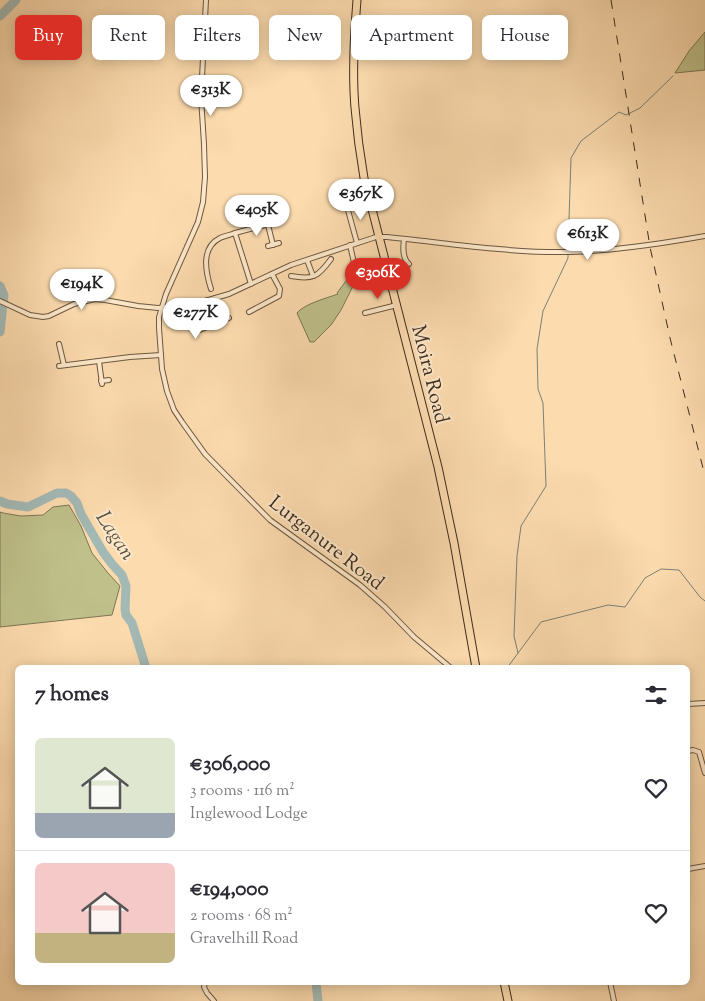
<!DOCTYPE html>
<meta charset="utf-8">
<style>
body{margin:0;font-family:"Sorts Mill Goudy",serif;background:#f2f2f3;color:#2b2b33;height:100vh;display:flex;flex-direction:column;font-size:19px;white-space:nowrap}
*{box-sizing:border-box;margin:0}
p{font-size:16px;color:#7c7c81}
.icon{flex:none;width:28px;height:28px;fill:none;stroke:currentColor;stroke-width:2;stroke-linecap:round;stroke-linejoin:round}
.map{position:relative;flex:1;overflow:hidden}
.panel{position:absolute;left:15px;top:665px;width:675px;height:320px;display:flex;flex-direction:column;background:#fff;border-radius:8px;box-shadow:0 2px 12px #0003}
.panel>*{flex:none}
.hud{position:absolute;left:15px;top:15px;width:675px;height:45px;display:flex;gap:10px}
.price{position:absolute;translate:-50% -42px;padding:0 11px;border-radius:18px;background:#fff;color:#222;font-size:16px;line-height:32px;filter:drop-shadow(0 1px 2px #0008)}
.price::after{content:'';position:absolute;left:50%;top:30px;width:15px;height:11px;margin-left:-8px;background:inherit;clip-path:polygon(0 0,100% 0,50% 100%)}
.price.active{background:#d93025;color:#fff}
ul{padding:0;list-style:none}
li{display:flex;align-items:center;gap:15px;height:125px;padding:0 20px}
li+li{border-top:1px solid #e1e1e2}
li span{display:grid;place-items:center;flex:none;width:140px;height:100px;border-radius:8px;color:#555}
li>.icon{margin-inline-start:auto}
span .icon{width:60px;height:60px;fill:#fffc;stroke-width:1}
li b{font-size:21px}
h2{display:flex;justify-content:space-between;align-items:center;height:60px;padding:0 20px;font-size:21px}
.tag{padding:0 18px;border-radius:8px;background:#fff;box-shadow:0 2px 12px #0003;font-size:18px;line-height:45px}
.tag.active{background:#d93025;color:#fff}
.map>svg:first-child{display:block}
</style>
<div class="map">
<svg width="705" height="1001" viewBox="0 0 705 1001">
<rect width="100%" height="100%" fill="#fcdbae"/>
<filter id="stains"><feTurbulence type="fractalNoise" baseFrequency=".004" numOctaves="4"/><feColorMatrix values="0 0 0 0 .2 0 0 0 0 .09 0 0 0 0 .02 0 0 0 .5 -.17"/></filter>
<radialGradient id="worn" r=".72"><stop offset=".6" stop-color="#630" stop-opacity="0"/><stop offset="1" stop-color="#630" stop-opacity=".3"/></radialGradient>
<g fill="#bfc08a" stroke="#7e7654">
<polygon points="705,32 705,70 675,73 689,51"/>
<path d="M349 277 353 286 341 310 331 325 314 342H310L297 313C304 304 327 298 338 294L337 293Z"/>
<polygon points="69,505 81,526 92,553 108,573 120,586 112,615 0,627 0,512 3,513 21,516 43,515 53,507"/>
</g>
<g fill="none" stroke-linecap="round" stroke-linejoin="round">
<g stroke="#7a8178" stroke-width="1">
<polyline points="568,250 571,158 581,141 619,112 626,115 640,108 673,76"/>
<polyline points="518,653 514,636 517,556 521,526 546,486 543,403 538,389 537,349 543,311 568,258 568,254"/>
<polyline points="507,668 541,622 608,605 625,607 645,578 661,569 679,570 700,597 705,601"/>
<polyline points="317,990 319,982"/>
</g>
<g stroke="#a3b9b5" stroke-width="9">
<polyline points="0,16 16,0"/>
<polyline points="0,286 4,295 0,332"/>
<polyline points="0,501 7,504 28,507 57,493 66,493 71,496 77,503 81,514 103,552 112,564 122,575 126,586 125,609 126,615 132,623 146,668"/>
<polyline points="316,982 318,1001"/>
</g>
<g stroke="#6d5841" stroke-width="6">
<g id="street">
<polyline points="206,0 201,97 204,144 205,177 203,202 198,222 166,294 159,317 159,328 162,369 167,391 174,410 182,422 205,454 270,520 360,585 385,607 414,637 451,668"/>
<polyline points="346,203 357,243"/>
<polyline points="268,225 273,245"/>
<polyline points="235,233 273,223"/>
<path d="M404 239C403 247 402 258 409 264"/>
<polyline points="350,245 355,267"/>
<polyline points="268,246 279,243"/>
<polyline points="307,260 313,276"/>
<polyline points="350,268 373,263"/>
<path d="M291 276C313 280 318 277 331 259"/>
<path d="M211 289C206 273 200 248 220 238 224 236 230 235 235 233L251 284"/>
<path d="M0 301 30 315 43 317 49 316 74 304 95 299 105 300 138 306 158 308 191 305 229 294 291 265 376 237H387C447 243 508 253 569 252 615 251 660 244 705 236"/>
<polyline points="191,305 194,323 197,331 229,318"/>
<polyline points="249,312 279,296 280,289 272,274"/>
<polyline points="365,313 397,305"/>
<polyline points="59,344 64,365"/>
<polyline points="99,361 102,384"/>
<polyline points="59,366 130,357 161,355"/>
<polyline points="101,381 109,380"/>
<polyline points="688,704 705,703"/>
<polyline points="688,751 693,750 699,752 705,773"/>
<polyline points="688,869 705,866"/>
<polyline points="205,982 204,987 207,993 214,1001"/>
<polyline points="610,982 614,1001"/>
</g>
</g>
<g stroke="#3d2c1d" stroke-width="9">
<g id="highway">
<path d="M357 0C354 36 352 72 355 108 357 132 360 155 364 178L438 467 454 543 476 668"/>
<polyline points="504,982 508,1001"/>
</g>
</g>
<use href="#street" stroke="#fde8ca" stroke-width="4"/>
<use href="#highway" stroke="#fcdbae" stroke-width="7"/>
<polyline stroke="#3d2c1d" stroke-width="1" stroke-dasharray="9 9" stroke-linecap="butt" points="611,0 650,247 670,338 705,476"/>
</g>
<g text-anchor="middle" stroke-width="4" stroke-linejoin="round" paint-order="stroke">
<g font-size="20" fill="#3d2c1d" stroke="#fde8ca">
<text transform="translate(431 374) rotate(76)" y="7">Moira Road</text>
<text transform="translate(327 542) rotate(38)" y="7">Lurganure Road</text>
</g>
<g font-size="21" font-style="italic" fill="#564f43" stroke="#fde8ca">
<text transform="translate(116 535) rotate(57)" y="7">Lagan</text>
</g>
</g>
<rect width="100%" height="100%" filter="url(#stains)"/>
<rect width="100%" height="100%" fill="url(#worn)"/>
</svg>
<b class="price" style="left:211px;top:117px">€313K</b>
<b class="price" style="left:361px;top:221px">€367K</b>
<b class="price" style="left:257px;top:237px">€405K</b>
<b class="price" style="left:588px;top:261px">€613K</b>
<b class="price active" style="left:378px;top:300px">€306K</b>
<b class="price" style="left:82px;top:311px">€194K</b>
<b class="price" style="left:196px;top:340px">€277K</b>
<div class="hud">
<a class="tag active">Buy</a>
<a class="tag">Rent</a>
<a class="tag">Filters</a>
<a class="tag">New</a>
<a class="tag">Apartment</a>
<a class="tag">House</a>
</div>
<section class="panel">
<h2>7 homes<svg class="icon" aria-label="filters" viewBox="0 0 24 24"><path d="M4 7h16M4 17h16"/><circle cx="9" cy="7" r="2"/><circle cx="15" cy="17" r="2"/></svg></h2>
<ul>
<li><span style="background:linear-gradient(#dfe7d0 75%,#9aa5b1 0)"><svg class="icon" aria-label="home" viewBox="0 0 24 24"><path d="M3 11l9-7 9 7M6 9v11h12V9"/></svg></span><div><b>€306,000</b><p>3 rooms · 116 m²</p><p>Inglewood Lodge</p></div><svg class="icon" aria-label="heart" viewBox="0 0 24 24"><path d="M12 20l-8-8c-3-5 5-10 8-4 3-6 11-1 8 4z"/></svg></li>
<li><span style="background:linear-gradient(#f6c9c9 70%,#c2b280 0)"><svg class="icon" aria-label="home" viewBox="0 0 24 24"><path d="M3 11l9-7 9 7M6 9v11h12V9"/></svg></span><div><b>€194,000</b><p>2 rooms · 68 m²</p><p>Gravelhill Road</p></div><svg class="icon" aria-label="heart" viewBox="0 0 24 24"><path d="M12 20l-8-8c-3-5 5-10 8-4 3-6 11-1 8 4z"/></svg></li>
</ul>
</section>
</div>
